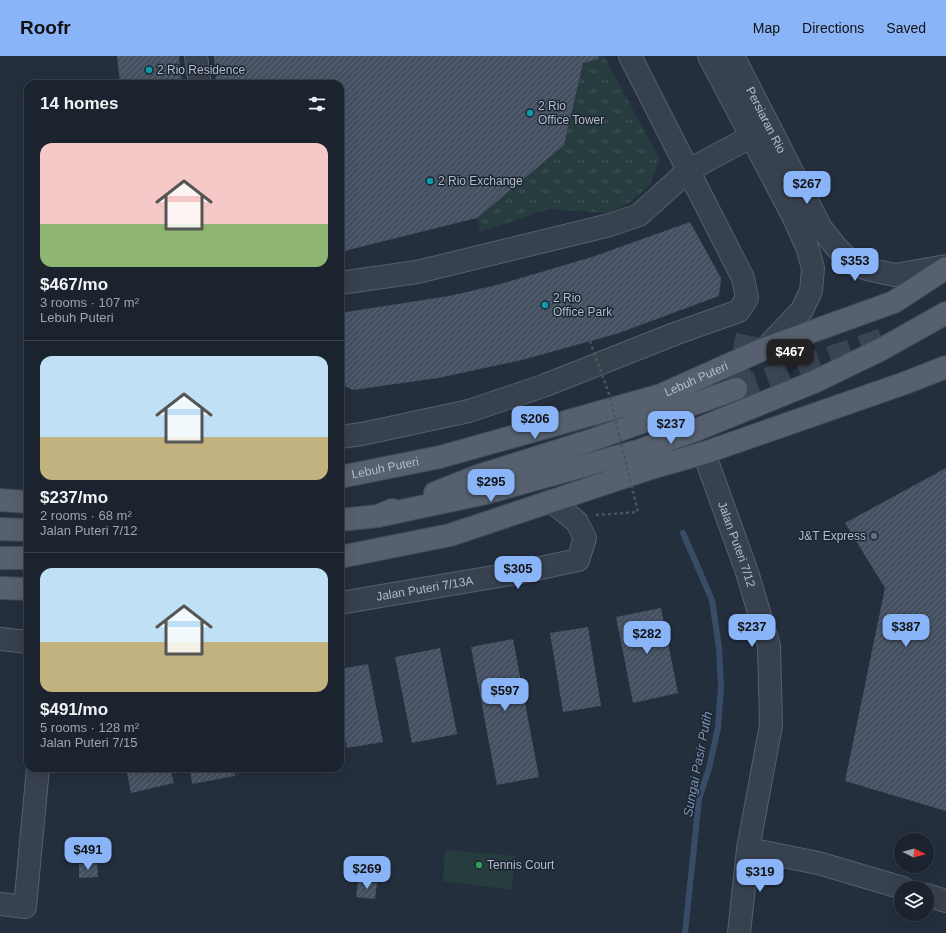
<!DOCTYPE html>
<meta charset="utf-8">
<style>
body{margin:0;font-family:Arial,sans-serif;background:#242b36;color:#f1f3f6;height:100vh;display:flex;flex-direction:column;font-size:15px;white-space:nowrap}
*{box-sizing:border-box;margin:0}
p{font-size:13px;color:#a0a4aa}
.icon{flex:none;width:22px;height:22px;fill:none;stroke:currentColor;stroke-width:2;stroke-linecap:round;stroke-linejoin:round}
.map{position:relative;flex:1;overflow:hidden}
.panel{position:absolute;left:24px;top:24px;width:320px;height:692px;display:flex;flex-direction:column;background:#1b232e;border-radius:12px;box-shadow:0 4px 16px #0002,0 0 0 1px #39404a}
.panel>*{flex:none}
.needle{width:26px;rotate:96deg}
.buttons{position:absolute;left:894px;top:777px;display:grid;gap:8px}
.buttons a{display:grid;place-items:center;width:40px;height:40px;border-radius:50%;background:#1b232e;box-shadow:0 4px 16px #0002,0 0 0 1px #39404a;font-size:20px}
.price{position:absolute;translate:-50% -34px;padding:0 9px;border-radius:8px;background:#8ab4f8;color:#111;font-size:13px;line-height:26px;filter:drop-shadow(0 1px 2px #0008)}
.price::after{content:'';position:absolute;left:50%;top:24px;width:12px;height:9px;margin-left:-6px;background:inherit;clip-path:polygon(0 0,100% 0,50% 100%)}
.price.selected{background:#222;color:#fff}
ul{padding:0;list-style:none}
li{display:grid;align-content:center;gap:8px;height:212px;padding:0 16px}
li+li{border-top:1px solid #39404a}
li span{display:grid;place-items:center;height:124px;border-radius:12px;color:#555}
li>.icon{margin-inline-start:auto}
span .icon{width:72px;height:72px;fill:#fffc;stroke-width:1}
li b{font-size:17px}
h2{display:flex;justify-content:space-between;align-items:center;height:48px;padding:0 16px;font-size:17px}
header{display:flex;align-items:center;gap:24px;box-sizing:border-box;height:56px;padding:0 20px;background:#8ab4f8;color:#111}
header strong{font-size:19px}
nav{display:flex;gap:22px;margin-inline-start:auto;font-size:14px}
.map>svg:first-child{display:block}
</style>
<header>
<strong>Roofr</strong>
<nav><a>Map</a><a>Directions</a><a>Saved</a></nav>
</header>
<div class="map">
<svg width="946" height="877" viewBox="0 0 946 877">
<defs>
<pattern id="park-tufts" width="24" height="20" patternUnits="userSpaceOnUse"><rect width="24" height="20" fill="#263c3f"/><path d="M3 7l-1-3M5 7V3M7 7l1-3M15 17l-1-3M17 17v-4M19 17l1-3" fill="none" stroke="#435659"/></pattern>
<pattern id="building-hatch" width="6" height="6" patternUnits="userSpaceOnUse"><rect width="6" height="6" fill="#455162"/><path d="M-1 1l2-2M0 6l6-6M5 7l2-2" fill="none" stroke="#5d6877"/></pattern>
</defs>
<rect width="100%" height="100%" fill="#242f3e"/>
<polygon fill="url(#park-tufts)" points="599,0 604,0 660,104 649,130 629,147 607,157 548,153 480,176 477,162 583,7 598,3"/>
<polygon fill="#263c3f" points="445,794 516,800 511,834 443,825"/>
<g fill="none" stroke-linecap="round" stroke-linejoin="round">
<polyline stroke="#394c67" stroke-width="6" points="683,477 712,544 719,592 721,630 718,672 709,712 699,743 685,877"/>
</g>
<g fill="url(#building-hatch)">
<polygon points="117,0 179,0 182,28 120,28"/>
<polygon points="214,0 599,0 598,3 583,7 564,89 477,162 340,196 340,28 216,28"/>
<polygon points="690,166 721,222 719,240 616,278 522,304 438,322 353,334 345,330 340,287 340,257 449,240 497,229 592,201"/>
<polygon points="946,412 946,755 845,725 885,532 845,467"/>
<polygon points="661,552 678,637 633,647 616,561"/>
<polygon points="588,571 601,650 563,656 550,577"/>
<polygon points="513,583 539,721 497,729 471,591"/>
<polygon points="440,592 457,678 412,687 395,601"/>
<polygon points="368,608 383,686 347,692 340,658 340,613"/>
<polygon points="126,712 170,712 174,727 131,737"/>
<polygon points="190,712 234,712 235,720 192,728"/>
<polygon points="97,807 98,821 79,822 79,808"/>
<polygon points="358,826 377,827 375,843 356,841"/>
</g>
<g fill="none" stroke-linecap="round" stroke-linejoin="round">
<polyline stroke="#3a4453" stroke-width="22" stroke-dasharray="22 11" stroke-linecap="butt" points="736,333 748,274"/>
<polyline stroke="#3a4453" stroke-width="22" stroke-dasharray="22 11" stroke-linecap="butt" points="736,333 892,280"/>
<g stroke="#565f6c" stroke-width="24">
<g id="minor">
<polyline points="196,0 200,28"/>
<polyline points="709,0 793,160 807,191 813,212 811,235 802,254 766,292"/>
<path id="s1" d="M733 0 821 172 836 191 853 208 871 214 895 219 946 210"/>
<polyline points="340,227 417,216 610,169 639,159 689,114 769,71"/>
<polyline points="340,381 362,378 469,355 543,330 677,277 739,255 747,242 743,222 630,0"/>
<path id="s2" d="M704 397 747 516 769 590 771 669 748 793 739 877"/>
<path id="s3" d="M340 547 517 517 578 504 585 482 577 466 551 445"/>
<polyline points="0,583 28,586"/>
<polyline points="748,793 818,807 903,832"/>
<polyline points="927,839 946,845"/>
<polyline points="0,848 25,851 38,712"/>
</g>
</g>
<g stroke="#414a57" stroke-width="24">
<g id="major">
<path id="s4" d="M340 421 440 401 661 339 766 292 894 246 946 212"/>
<polyline points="435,437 478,420 589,385 736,333"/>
<polyline points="0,444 28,446"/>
<polyline points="378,460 486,437 641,394 696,374 814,326 882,293 946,257"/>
<polyline points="340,464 378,460 392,454"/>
<polyline points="0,473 28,474"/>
<polyline points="340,501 450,479 648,413 704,397 905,327 946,311"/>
<polyline points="0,502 28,502"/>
<polyline points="0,532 28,533"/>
</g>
</g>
<polyline stroke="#44595c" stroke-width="2.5" stroke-dasharray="3 3" stroke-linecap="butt" points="596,459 638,456"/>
<use href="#minor" stroke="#38414e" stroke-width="22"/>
<use href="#major" stroke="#56606e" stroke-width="22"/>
<polyline stroke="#44595c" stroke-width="2.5" stroke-dasharray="3 3" stroke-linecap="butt" points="590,285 609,338 638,456"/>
</g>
<g fill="#0f9aa8" stroke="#1d2633" stroke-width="1.5">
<circle cx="149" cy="14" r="4"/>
<circle cx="530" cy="57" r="4"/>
<circle cx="430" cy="125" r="4"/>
<circle cx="545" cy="249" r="4"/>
</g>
<circle fill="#5c6f8a" stroke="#1d2633" stroke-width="1.5" cx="874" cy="480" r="4"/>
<circle fill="#2e9e5b" stroke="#1d2633" stroke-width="1.5" cx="479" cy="809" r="4"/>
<g text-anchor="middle" stroke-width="3" stroke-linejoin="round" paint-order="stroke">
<g font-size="12" fill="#b4bcc9" stroke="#1d2633" text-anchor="start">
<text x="157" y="18">2 Rio Residence</text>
<text x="538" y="54">2 Rio<tspan x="538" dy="14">Office Tower</tspan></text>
<text x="438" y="129">2 Rio Exchange</text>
<text x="553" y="246">2 Rio<tspan x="553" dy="14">Office Park</tspan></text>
<text x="866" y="484" text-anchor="end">J&amp;T Express</text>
<text x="487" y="813">Tennis Court</text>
</g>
<g font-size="12" fill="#b4bcc9" stroke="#1d2633">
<text dy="4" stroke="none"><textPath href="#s1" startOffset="72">Persiaran Rio</textPath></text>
<text dy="4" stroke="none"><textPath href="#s4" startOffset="370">Lebuh Puteri</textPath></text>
<text dy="4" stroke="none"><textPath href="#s4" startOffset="46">Lebuh Puteri</textPath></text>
<text dy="4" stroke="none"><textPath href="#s2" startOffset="97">Jalan Puteri 7/12</textPath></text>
<text dy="4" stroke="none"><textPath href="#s3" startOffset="86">Jalan Puteri 7/13A</textPath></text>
</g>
<g font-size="13" font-style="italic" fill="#7c92b1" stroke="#1d2633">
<text transform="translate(697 708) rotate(-79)" y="5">Sungai Pasir Putih</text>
</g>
</g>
</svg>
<div class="buttons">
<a><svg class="needle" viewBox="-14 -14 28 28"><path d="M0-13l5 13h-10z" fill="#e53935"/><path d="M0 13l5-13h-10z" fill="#a0a4aa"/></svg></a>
<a><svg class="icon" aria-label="layers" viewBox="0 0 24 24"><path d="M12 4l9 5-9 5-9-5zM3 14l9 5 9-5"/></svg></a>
</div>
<b class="price" style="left:807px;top:149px">$267</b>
<b class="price" style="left:855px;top:226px">$353</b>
<b class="price selected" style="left:790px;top:317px">$467</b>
<b class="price" style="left:535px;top:384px">$206</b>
<b class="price" style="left:671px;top:389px">$237</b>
<b class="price" style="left:491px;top:447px">$295</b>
<b class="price" style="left:518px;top:534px">$305</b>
<b class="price" style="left:752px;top:592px">$237</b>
<b class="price" style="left:906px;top:592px">$387</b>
<b class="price" style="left:647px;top:599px">$282</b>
<b class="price" style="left:505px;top:656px">$597</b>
<b class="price" style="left:88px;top:815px">$491</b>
<b class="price" style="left:367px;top:834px">$269</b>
<b class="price" style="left:760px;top:837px">$319</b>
<section class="panel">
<h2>14 homes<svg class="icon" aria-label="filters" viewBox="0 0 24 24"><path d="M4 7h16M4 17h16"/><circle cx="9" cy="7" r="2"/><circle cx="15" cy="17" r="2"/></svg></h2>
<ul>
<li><span style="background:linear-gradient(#f6c9c9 65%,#8fb573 0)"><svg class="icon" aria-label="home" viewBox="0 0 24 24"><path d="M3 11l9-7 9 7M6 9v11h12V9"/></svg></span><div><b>$467/mo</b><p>3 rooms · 107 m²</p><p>Lebuh Puteri</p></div></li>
<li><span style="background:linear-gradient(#bfe0f5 65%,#c2b280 0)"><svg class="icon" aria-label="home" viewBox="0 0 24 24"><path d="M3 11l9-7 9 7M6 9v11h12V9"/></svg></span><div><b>$237/mo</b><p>2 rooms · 68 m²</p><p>Jalan Puteri 7/12</p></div></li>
<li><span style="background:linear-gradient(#bfe0f5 60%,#c2b280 0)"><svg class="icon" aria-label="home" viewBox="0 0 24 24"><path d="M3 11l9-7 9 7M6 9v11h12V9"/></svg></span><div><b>$491/mo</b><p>5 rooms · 128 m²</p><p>Jalan Puteri 7/15</p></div></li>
</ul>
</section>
</div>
